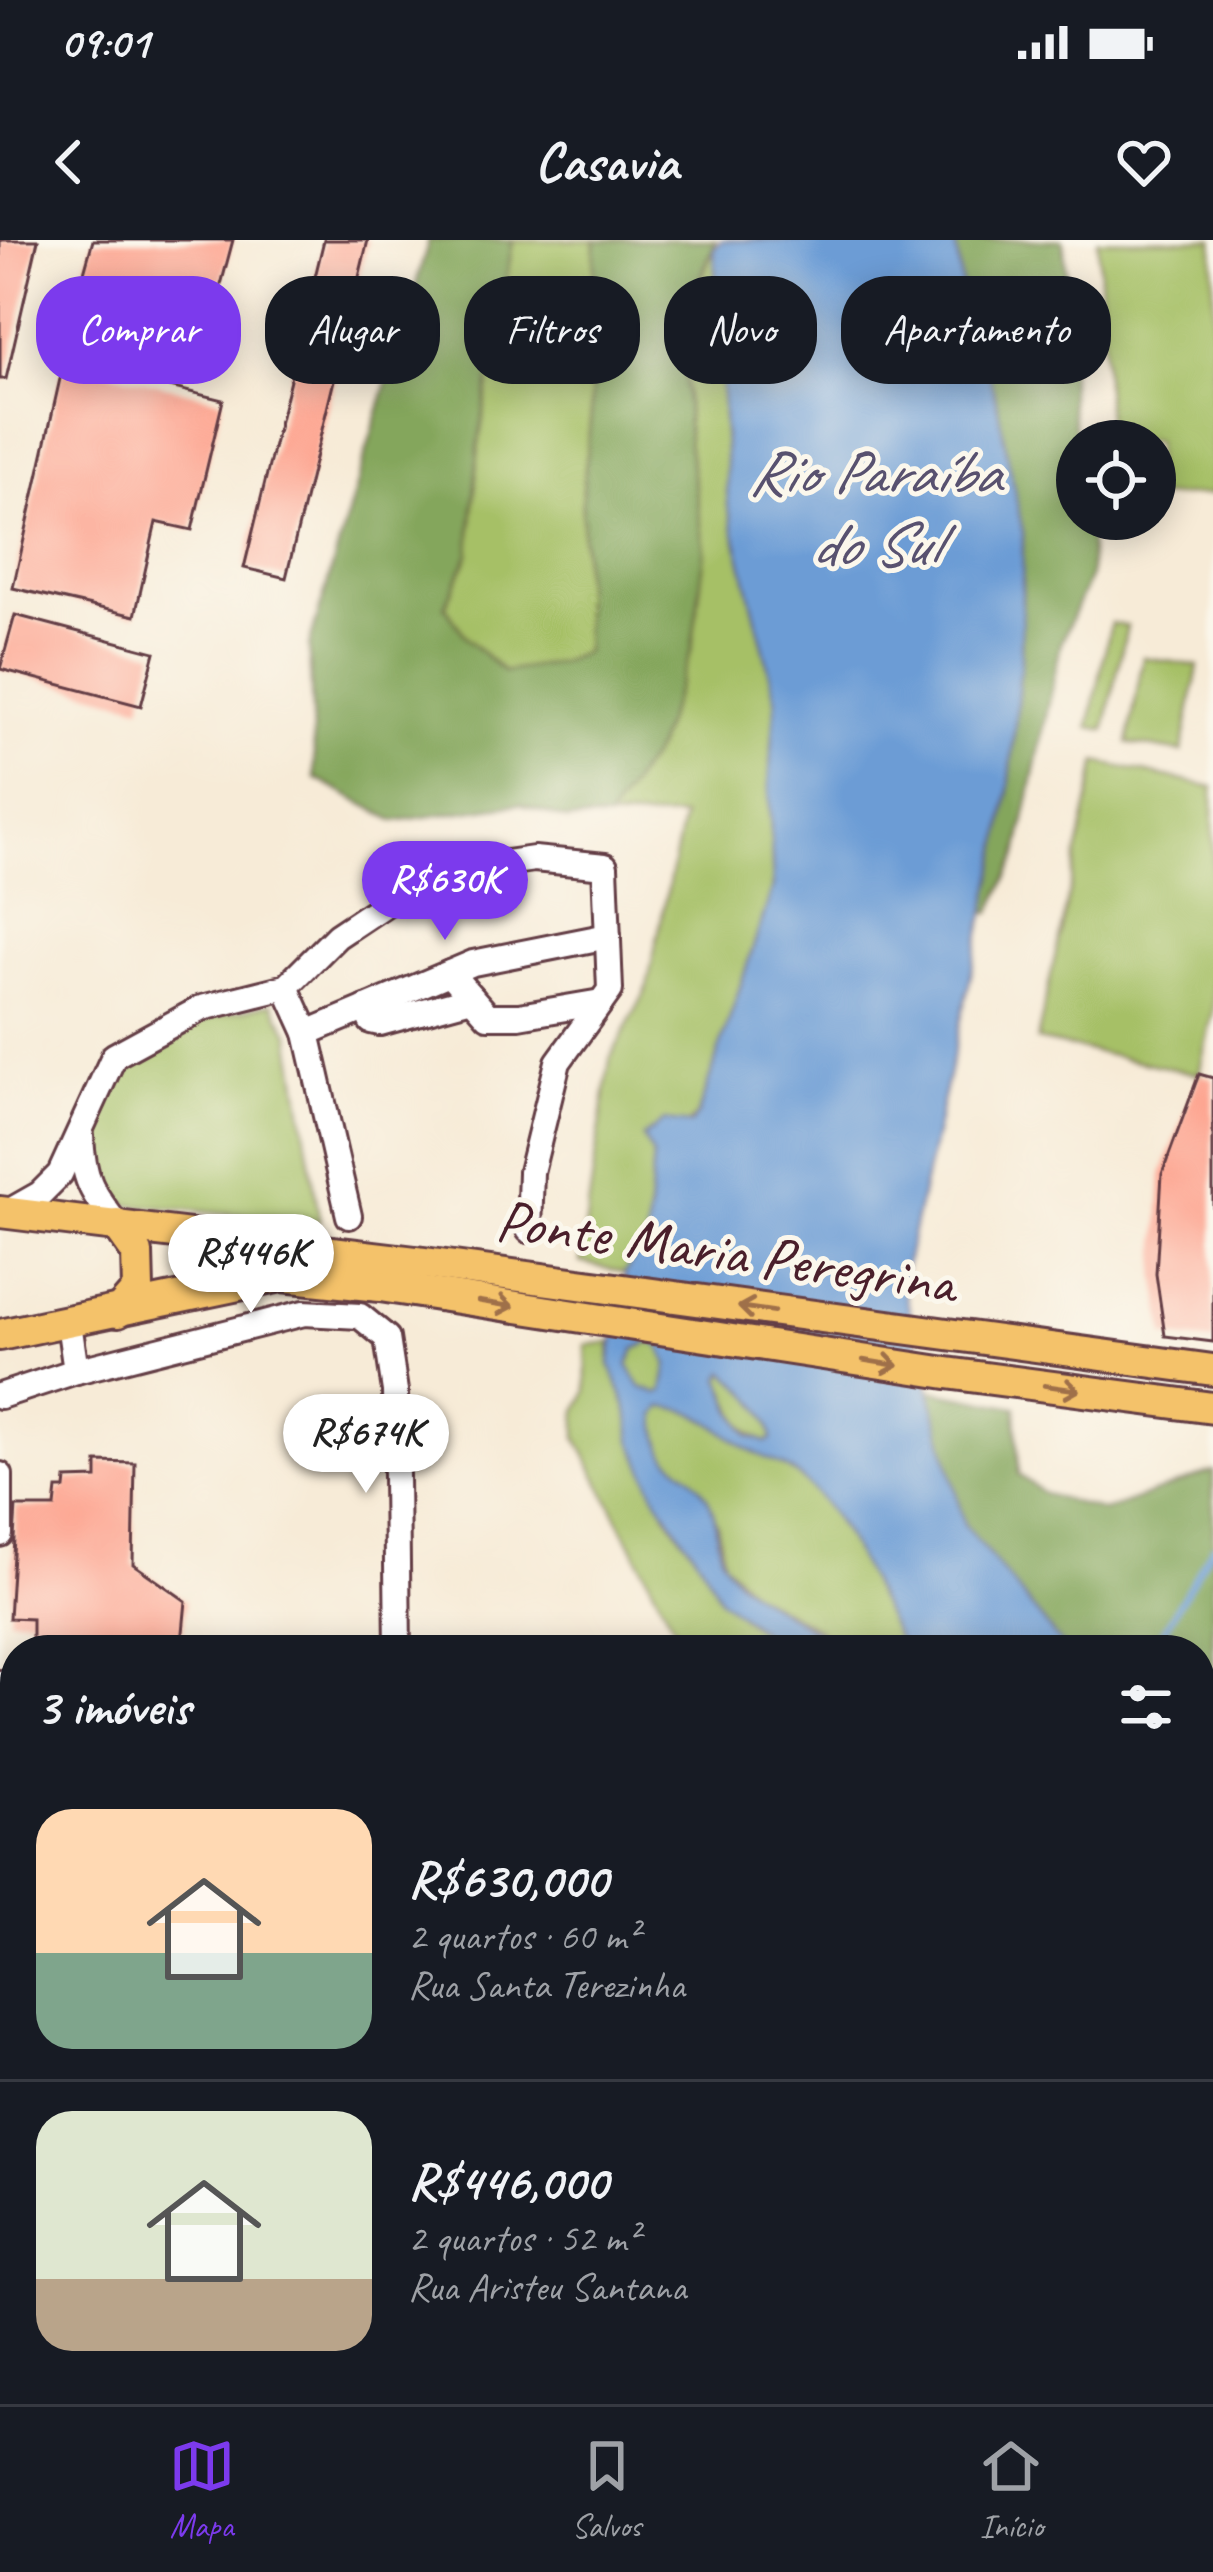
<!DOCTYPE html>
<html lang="pt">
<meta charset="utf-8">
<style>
body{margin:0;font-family:Caveat,sans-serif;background:#242831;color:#f1f3f6;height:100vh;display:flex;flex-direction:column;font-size:45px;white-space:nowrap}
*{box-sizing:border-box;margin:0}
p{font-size:39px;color:#9ea1a6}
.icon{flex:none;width:66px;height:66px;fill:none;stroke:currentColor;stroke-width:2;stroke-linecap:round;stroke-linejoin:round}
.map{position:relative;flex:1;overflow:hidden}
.details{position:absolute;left:0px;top:1395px;width:1215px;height:771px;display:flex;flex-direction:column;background:#171b24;border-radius:48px 48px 0 0;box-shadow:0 6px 30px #0003}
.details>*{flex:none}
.guide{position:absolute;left:36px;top:36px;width:1143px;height:108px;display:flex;gap:24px}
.tools{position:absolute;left:1056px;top:180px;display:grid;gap:24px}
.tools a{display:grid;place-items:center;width:120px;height:120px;border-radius:50%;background:#171b24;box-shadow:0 6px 30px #0003;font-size:60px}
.price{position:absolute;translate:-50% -102px;padding:0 27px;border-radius:42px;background:#fff;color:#222;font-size:39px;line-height:78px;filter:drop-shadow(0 3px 6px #0008)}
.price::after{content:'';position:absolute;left:50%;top:72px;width:36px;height:27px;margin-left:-18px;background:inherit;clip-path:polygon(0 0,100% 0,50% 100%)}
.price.active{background:#7c3aed;color:#fff}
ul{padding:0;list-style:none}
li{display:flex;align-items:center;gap:36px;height:300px;padding:0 36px}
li+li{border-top:3px solid #363941}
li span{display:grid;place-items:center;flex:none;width:336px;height:240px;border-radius:36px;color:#555}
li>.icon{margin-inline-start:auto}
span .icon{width:144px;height:144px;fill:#fffc;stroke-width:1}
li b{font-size:51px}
h2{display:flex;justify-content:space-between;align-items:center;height:144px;padding:0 36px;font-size:51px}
.pill{padding:0 42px;border-radius:48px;background:#171b24;box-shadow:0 6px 30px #0003;font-size:42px;line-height:108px}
.pill.active{background:#7c3aed;color:#fff}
.status{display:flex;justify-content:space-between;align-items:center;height:84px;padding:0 60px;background:#171b24;direction:ltr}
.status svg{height:33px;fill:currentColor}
header{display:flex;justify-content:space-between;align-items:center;height:156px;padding:0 36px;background:#171b24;font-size:54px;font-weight:700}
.menu{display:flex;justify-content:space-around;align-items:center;height:168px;border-top:3px solid #363941;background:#171b24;font-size:33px;color:#9ea1a6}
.menu a{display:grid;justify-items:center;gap:6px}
.menu .active{color:#7c3aed}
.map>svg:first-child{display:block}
</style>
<div class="status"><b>09:01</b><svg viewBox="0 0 49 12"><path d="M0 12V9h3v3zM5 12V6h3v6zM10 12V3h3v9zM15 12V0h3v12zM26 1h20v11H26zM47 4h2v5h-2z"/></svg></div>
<header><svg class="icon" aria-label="back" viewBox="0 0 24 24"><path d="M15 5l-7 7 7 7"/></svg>Casavia<svg class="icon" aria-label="heart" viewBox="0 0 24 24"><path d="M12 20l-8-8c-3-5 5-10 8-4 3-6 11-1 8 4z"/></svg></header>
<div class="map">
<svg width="1213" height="2164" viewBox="0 0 1213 2164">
<rect width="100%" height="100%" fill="#fbf7ec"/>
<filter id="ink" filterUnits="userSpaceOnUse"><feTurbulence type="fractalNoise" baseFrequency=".00833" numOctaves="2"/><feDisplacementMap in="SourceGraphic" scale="24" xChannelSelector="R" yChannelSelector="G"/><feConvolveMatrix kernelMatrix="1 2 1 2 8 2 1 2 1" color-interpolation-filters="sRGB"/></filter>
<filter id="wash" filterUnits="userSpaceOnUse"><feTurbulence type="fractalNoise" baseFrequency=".004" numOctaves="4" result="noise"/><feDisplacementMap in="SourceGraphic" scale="48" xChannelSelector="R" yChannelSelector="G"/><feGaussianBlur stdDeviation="2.7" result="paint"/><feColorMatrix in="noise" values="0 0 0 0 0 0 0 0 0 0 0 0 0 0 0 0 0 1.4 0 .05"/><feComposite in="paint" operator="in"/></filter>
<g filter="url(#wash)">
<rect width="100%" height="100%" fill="#f7ebd7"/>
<g fill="#a6c066" stroke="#787048" stroke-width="3">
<polygon points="513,0 595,0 591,174 582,260 585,412 561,422 504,432 467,399 445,366 469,314 479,201"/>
<polygon points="1098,0 1213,0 1213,254 1155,257 1155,201 1108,201"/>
<polygon points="714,9 728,266 776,458 769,546 773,647 698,874 653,916 647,996 625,1033 580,1022 610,819 646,751 683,577 608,579 656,508 705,311 688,202 683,80"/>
<polygon points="1111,383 1127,386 1105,490 1089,487"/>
<polygon points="1143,417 1198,426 1182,512 1128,503"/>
<polygon points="1097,522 1213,547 1213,770 1199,834 1037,800"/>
<path d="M272 763 290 794 320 982 122 964C69 914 100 884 119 825L210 778Z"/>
<polygon points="611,1102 610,1124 628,1170 632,1200 667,1276 741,1377 762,1392 778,1410 692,1410 671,1382 577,1198 577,1171 587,1151 586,1105"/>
<polygon points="651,1102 660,1106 668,1124 663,1151 658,1154 641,1148 628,1125 635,1109"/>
<path d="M726 1132C745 1148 771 1172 772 1200L766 1202C736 1191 734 1165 721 1138Z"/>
<path d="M662 1167C698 1167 714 1186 743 1206 763 1219 789 1225 806 1243 848 1283 875 1359 904 1410H840L818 1389 752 1352 724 1322 717 1283 695 1241 666 1217 657 1200 655 1174Z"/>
</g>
<g fill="#84a65b" stroke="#676243" stroke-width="3">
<polygon points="429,0 513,0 479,201 469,314 445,366 467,399 504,432 561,422 585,412 582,260 591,174 595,0 716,0 683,80 688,202 705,311 692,408 656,508 608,579 567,580 520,564 395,581 315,538 309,406"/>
<polygon points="955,0 1063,0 1069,57 1070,163 1077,201 1077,279 1090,279 1090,336 1061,403 1018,615 991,673 985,673 1009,550 1021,420 1023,293 961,42"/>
<polygon points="930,1150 1016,1167 1019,1235 1045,1254 1104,1271 1213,1231 1213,1701 1201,1686 1200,1678 1200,1410 1066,1410 964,1284"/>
<polygon points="1200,2006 1213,2021 1213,2164 1182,2164 1171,2151 1200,2151"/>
</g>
<g fill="#6c9cd5" stroke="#5b5e80" stroke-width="3" fill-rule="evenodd">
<path d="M722 0H955L961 42 997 163 1023 293 1021 420 1009 550 998 615 902 1041 964 1284 1066 1410H904C875 1359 848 1283 806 1243 789 1225 763 1219 743 1206 714 1186 698 1167 662 1167L656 1175C660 1234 684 1218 707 1257 719 1277 714 1300 723 1320 741 1358 808 1379 840 1410H778L762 1392 720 1359 701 1323 657 1259 632 1200 628 1170 610 1124 625 1033 647 996 653 916 643 897 664 881 691 884 698 874 773 647 769 546 776 458 728 266 714 9ZM650 1102 660 1106 668 1124 663 1151 658 1154 641 1147 628 1125 635 1109ZM725 1132C745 1148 771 1173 772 1200L766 1202 749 1196 734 1173 721 1138Z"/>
<polygon points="1200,1678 1201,1686 1213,1701 1213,2021 1200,2006"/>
</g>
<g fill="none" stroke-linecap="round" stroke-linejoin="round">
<polyline stroke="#6c9cd5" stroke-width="6" points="1152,1410 1213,1306"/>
</g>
<g id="blocks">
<g fill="#fda591">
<polygon points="0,0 38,0 6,139 0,139"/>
<polygon points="93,0 233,0 206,101 75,65"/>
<polygon points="324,0 368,0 286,338 244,328"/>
<polygon points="64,121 223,160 192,290 156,282 135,376 13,348"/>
<polygon points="15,375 155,412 141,466 0,429"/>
<polygon points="1199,834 1213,838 1213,1102 1165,1096 1156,1034 1162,934"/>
<polygon points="97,1222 135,1223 133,1324 186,1361 182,1403 176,1410 32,1410 32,1379 9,1378 16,1267 55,1267 57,1249 65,1249 66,1239 97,1238"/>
</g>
</g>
</g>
<g filter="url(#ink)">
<use href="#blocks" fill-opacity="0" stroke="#643e45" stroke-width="3"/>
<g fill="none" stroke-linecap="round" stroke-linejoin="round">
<g stroke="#643e45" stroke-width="30">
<g id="minor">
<polyline points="450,733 488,776 519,776 601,762"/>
<polyline points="286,747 307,793 349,976"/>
<polyline points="366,768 371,781 380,783 472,758"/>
<polyline points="307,793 473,723 608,696"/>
<path d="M81 896C83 939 91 951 117 985"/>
<polyline points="10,971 40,954 60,934 114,816 202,768 286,747 337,696 394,658 458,630 534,619 605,626 610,750 558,822 531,932 529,990"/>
<polyline points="69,1083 76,1131"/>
<polyline points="0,1156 76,1131 304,1073 360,1076 387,1098 395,1151 398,1410"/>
<polyline points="0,1235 0,1294"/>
<polyline points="0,1443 15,1444"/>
<polyline points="0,1729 15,1730"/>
<polyline points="0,2021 15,2022"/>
<polyline points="514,2151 526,2164"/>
<polyline points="627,2151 634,2164"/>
<polyline points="852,2151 856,2164"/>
<polyline points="1074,2151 1085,2164"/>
<polyline points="154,2164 154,2151"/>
<polyline points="435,2164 439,2151"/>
<polyline points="1037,2164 1044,2151"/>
</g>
</g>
<g stroke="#643e45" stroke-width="36">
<g id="major">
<polyline points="0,972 424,1023 1213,1130"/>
<polyline points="117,985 137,1013 138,1049 118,1072"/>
<polyline points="0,1095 282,1036 380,1046 947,1133 1213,1168"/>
</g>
</g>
<use href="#minor" stroke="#fff" stroke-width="24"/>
<use href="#major" stroke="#f4c26a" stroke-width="30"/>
</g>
<defs><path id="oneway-shaft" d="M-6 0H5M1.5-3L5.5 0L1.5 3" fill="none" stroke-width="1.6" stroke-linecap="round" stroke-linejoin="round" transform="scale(3)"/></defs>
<g stroke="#9f704a">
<use href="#oneway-shaft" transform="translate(496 1064) rotate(9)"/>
<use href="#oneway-shaft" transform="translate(756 1069) rotate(-172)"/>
<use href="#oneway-shaft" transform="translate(881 1123) rotate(9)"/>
<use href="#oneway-shaft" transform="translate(1062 1148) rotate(8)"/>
</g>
</g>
<g text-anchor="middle" stroke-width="10" stroke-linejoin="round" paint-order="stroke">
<g font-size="60" fill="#4a1f2b" stroke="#fbf7ec">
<text transform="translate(726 1010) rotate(8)" y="21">Ponte Maria Peregrina</text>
</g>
<g font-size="63" font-style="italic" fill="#58516f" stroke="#fbf7ec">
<text x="874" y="253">Rio Paraíba<tspan x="874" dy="72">do Sul</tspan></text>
</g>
</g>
</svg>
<div class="tools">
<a><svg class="icon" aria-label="locate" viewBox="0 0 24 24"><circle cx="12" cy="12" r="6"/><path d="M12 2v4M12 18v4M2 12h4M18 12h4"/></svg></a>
</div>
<b class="price active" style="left:445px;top:703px">R$630K</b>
<b class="price" style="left:251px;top:1076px">R$446K</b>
<b class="price" style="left:366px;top:1256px">R$674K</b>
<div class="guide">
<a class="pill active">Comprar</a>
<a class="pill">Alugar</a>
<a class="pill">Filtros</a>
<a class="pill">Novo</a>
<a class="pill">Apartamento</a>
</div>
<section class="details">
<h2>3 imóveis<svg class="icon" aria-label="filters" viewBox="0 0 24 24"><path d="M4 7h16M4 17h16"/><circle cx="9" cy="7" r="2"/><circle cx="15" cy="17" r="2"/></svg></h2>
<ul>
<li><span style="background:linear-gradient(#ffd9b3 60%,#7fa58c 0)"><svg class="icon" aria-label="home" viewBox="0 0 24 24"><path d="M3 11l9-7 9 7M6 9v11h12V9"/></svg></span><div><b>R$630,000</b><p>2 quartos · 60 m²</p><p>Rua Santa Terezinha</p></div></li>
<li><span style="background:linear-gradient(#dfe7d0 70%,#b9a48a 0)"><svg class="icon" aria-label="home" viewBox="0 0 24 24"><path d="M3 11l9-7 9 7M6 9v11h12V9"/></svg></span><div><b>R$446,000</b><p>2 quartos · 52 m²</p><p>Rua Aristeu Santana</p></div></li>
</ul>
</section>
</div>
<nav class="menu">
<a class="active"><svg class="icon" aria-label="map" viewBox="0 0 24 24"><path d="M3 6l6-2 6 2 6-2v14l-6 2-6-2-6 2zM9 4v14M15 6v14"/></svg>Mapa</a>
<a><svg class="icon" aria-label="saved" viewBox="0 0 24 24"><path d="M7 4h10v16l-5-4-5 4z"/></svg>Salvos</a>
<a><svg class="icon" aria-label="home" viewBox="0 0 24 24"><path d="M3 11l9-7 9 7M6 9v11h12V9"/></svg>Início</a>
</nav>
